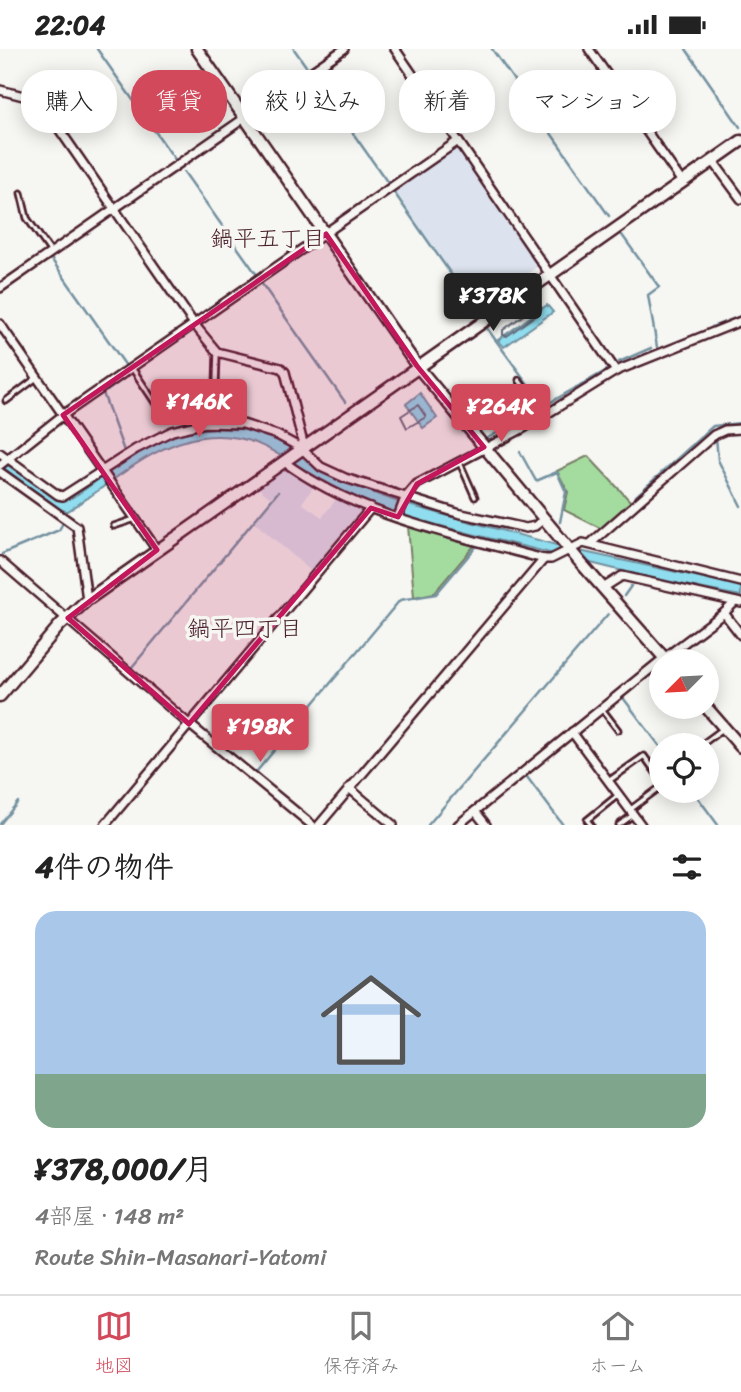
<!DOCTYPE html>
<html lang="ja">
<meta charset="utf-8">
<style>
body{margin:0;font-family:Sriracha,"Klee One",sans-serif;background:#f6f6f6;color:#222;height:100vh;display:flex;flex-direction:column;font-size:26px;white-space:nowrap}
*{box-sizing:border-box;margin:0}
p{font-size:23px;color:#767676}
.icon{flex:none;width:38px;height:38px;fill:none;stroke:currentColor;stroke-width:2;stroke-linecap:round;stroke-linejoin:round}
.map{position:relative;height:776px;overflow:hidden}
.side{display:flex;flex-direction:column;background:#fff;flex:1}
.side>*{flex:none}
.top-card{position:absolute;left:21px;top:21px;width:700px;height:63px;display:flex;gap:14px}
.needle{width:46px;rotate:246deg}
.buttons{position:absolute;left:649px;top:600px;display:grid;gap:14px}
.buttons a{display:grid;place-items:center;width:70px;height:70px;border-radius:50%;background:#fff;box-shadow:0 4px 18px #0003;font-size:35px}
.price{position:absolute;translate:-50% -60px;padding:0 16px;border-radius:7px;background:#d1495b;color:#fff;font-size:23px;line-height:46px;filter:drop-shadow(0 2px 4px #0008)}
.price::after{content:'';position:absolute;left:50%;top:42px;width:21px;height:16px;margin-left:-10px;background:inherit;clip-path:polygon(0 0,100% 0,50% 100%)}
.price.selected{background:#222;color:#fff}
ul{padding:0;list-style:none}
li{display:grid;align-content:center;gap:14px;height:371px;padding:0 35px}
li+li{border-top:2px solid #e0e0e0}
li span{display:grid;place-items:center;height:217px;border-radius:21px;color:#555}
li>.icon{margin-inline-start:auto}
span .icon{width:126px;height:126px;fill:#fffc;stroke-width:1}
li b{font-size:30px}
h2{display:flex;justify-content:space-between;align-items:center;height:84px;padding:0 35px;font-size:30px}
.pill{padding:0 24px;border-radius:28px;background:#fff;box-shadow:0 4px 18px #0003;font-size:24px;line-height:63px}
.pill.selected{background:#d1495b;color:#fff}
.status{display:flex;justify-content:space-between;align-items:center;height:49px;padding:0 35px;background:#fff;direction:ltr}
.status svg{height:19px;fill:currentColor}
.tab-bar{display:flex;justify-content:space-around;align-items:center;height:98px;border-top:2px solid #e0e0e0;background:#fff;font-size:19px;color:#767676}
.tab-bar a{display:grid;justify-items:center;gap:4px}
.tab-bar .selected{color:#d1495b}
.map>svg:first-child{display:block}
</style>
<div class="status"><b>22:04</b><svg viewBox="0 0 49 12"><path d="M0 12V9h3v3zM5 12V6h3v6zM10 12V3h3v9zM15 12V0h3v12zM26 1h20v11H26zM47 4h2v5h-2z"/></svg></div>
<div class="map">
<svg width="741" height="776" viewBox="0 0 741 776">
<rect width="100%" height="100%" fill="#f6f6f2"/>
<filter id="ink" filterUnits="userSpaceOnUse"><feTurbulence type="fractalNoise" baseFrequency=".0143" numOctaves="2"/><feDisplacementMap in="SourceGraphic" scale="14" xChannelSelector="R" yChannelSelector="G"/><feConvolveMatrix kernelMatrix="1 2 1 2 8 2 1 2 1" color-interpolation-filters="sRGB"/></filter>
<g filter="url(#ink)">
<g fill="#dce3ee">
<polygon points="455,97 538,217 476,262 392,142"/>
<polygon points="284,419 296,428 314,437 302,454 322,468 338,448 366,459 312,523 254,473 273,451 257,438"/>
</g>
<g fill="#a4dca0" stroke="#777e66" stroke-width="2">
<polygon points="588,407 632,454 602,480 564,461 568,443 557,422"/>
<polygon points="408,477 474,497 434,544 414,548"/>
</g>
<g fill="#8fddee" stroke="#7391a0" stroke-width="2">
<polygon points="547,256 553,263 504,298 498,291"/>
<polygon points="420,344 437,369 423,379 406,355"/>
<path d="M234 378 255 383 288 395 321 422 336 430 401 454 575 501 741 537V547C671 535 603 517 534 500 469 484 403 470 341 443 291 420 264 380 202 388 151 395 110 436 68 462L57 461 0 419V407L59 450 66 451C80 446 94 433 107 424 149 394 181 378 234 378Z"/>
</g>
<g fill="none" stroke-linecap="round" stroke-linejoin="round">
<g stroke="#666b79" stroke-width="2">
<polygon points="536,257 541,258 540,263 507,287 503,286 503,281"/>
<polygon points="418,356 426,368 407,379 401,367"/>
</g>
<g stroke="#7391a0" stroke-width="2.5">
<polyline points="97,0 176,112"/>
<polyline points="294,0 308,20"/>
<polyline points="492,0 609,167"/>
<polyline points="686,0 740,78"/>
<polyline points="314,29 388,134"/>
<polyline points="184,123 257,226"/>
<polyline points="393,142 476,261"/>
<polyline points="622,186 659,238 648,246 657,298"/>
<polyline points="52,211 126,317"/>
<polyline points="262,235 345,353"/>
<polyline points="486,278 544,357"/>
<polyline points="712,278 741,267"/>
<polyline points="619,313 651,299"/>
<polyline points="427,320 550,233"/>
<polyline points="107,342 129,326"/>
<polyline points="103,344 124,402"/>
<polyline points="716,388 718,411 741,457"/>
<polyline points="486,390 607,321"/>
<polyline points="312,401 416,327"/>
<polyline points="520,403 536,432 557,423 566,443 560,473"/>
<polyline points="634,449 713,377 741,374"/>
<polyline points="2,505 59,481 64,472"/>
<polyline points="624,547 631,537"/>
<polyline points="132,618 278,443"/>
<polyline points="624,650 662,700"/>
<polyline points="257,722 400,551 436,545 475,499"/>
<polyline points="527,728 563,776"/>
<polyline points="693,742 718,776"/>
<polyline points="0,775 18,753"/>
<polyline points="428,776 608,565"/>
</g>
<g stroke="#4a1f2b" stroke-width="9">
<g id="lane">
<polyline points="21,144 27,169 50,202"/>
<polyline points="132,319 158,358"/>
<polyline points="519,331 544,366"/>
<polyline points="216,336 217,303"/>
<polyline points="6,352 35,330"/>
<polyline points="459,412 475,448"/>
<polyline points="114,477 135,470"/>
<polyline points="602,660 618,681"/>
<polyline points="701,696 724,679"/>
<polyline points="610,731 644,707 662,732"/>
<polyline points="631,760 662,737"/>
<polyline points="591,776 587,771 618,746"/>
<polyline points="619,776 633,766"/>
</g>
</g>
<g stroke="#4a1f2b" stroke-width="12">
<g id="street">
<polyline points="395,0 616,322"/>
<polyline points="589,0 682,133"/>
<polyline points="0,41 39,51 194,275 217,303 281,319 285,323 304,398"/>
<polyline points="713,112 741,150"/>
<polyline points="0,239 344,0"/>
<polyline points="0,275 157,501"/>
<polyline points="0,404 58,446 63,447 136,400 172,382 205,374 243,375 277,386 301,399 321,418 345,429 457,464 526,479 535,477 544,470"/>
<path d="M283 412C358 468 456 486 544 510H551L583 494 741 533"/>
<polyline points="0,416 63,366 458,92"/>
<polyline points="0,423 77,478 87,551"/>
<polyline points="398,468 405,449 417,435 524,379 616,322 741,272"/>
<polyline points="590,495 714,386 725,381 741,380"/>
<polyline points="0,512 189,675 312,776"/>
<polyline points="603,539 622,527 741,554"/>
<polyline points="724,564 741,586"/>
<polyline points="572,683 641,776"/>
<polyline points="349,739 393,776"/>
<polyline points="475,762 486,776"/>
<polyline points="105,776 371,459"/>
<polyline points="319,776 544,510"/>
<polyline points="458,776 664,609 724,564 735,553"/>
</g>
</g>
<g stroke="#4a1f2b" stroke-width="15">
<g id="secondary">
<polyline points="197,0 417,317 580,513 667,612"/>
<polyline points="0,647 60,576 87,551 741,92"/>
<polyline points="706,658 741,698"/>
</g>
</g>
<polyline stroke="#4a1f2b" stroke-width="2" stroke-dasharray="7 5" stroke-linecap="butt" points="50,50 65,50 69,23"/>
<use href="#lane" stroke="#f6f6f2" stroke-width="3.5"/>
<use href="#street" stroke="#f6f6f2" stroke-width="7"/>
<use href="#secondary" stroke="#f6f6f2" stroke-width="10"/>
</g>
</g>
<path fill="#c2185b" fill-opacity="0.2" stroke="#c2185b" stroke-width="5" stroke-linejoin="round" d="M326 185 417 317 484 398 417 435 398 468 371 459 189 675 68 569 157 501 63 366Z"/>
<g text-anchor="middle" stroke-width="7" stroke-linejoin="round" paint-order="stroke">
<g font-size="23" fill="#4a1f2b" stroke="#f6f6f2">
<text x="268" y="197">鍋平五丁目</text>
<text x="245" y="587">鍋平四丁目</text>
</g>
</g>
</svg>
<div class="buttons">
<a><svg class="needle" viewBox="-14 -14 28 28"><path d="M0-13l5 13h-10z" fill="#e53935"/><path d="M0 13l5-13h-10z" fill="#767676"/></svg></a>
<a><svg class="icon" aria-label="locate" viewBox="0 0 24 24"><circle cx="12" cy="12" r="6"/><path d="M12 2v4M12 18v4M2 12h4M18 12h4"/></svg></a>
</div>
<b class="price selected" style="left:493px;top:284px">¥378K</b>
<b class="price" style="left:199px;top:390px">¥146K</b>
<b class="price" style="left:501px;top:395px">¥264K</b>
<b class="price" style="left:260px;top:715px">¥198K</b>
<div class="top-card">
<a class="pill">購入</a>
<a class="pill selected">賃貸</a>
<a class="pill">絞り込み</a>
<a class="pill">新着</a>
<a class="pill">マンション</a>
</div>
</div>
<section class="side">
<h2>4件の物件<svg class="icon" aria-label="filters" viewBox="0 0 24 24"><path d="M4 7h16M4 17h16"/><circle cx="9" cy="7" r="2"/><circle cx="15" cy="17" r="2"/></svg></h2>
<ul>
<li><span style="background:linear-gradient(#a9c7e8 75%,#7fa58c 0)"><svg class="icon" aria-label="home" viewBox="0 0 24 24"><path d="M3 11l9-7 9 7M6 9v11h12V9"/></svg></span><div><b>¥378,000/月</b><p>4部屋 · 148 m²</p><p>Route Shin-Masanari-Yatomi</p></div></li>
</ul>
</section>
<nav class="tab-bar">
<a class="selected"><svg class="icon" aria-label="map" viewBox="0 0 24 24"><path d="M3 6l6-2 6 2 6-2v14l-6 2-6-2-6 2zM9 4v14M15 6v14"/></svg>地図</a>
<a><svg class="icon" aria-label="saved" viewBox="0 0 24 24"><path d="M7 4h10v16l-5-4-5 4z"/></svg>保存済み</a>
<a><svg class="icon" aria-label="home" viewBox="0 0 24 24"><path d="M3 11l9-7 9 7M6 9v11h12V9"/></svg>ホーム</a>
</nav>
